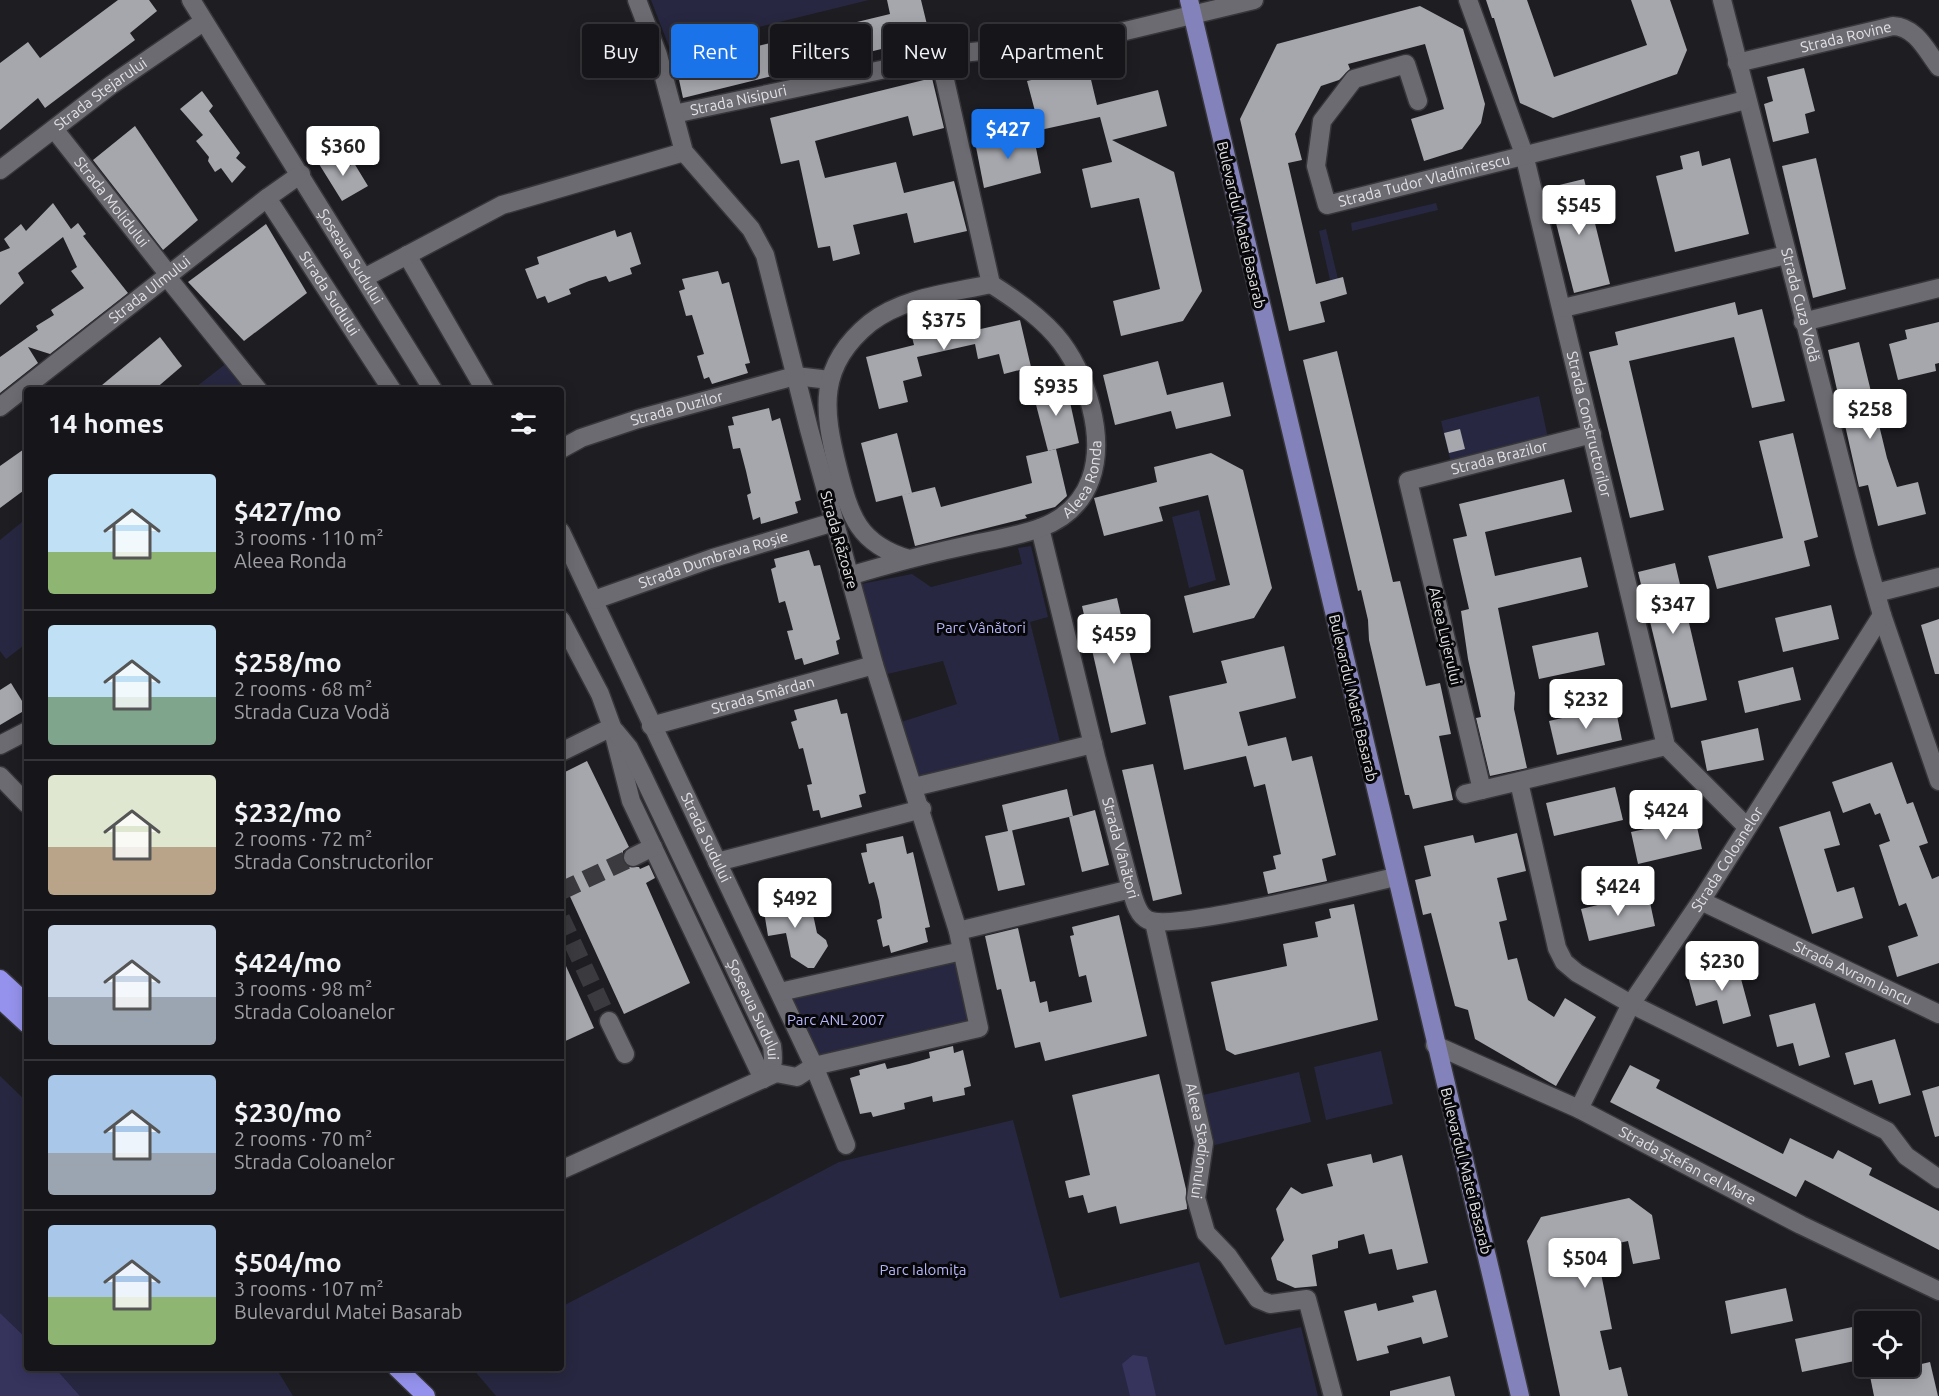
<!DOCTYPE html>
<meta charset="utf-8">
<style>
body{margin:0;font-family:Ubuntu,sans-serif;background:#1f1f23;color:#f1f3f6;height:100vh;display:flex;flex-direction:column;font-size:22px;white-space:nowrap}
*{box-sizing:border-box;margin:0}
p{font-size:20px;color:#9e9fa2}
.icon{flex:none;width:33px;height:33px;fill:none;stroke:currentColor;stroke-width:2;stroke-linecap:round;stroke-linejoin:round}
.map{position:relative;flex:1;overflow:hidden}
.drawer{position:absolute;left:24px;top:387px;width:540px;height:984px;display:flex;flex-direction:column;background:#16161a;border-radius:6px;box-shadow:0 3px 15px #0003,0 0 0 2px #353539}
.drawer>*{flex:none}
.top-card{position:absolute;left:582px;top:24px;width:570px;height:54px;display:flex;gap:12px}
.buttons{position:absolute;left:1854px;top:1311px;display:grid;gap:12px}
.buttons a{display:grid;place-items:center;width:66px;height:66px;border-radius:6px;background:#16161a;box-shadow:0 3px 15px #0003,0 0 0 2px #353539;font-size:30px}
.price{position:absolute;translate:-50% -51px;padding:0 14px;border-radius:6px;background:#fff;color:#222;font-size:20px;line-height:39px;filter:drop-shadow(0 2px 3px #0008)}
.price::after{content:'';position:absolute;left:50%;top:36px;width:18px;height:14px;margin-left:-9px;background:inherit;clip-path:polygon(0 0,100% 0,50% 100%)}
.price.active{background:#1a73e8;color:#fff}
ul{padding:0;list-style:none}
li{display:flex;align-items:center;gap:18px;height:150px;padding:0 24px}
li+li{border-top:2px solid #353539}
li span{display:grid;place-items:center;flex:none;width:168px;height:120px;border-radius:6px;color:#555}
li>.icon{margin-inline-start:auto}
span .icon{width:72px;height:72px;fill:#fffc;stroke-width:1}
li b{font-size:26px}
h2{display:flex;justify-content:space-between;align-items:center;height:72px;padding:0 24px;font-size:26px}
.pill{padding:0 21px;border-radius:6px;background:#16161a;box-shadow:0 3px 15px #0003,0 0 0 2px #353539;font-size:21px;line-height:54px}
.pill.active{background:#1a73e8;color:#fff}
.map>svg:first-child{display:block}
</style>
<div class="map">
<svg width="1939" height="1396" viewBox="0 0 1939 1396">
<rect width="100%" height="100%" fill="#1d1d22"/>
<g fill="#272741">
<polygon points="651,0 869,0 670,49"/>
<polygon points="1436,203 1438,210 1352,231 1351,223"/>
<polygon points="1326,229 1338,279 1330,280 1319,231"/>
<polygon points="232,359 258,390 192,390"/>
<polygon points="1539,396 1548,438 1451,463 1441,421"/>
<polygon points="1199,510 1216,580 1189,588 1172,517"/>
<polygon points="27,518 27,643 6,659 0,651 0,540"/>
<polygon points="1031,546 1048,617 1030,622 1061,746 916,783 898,723 957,704 943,661 883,675 856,585 912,574 931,587 1022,564 1018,548"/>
<polygon points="962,951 979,1028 814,1066 780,992"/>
<polygon points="1381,1051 1393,1104 1326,1120 1314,1067"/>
<polygon points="1299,1072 1311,1122 1215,1145 1203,1095"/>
<polygon points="0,1076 27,1102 27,1339 0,1313"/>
<polygon points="1013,1120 1060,1298 1199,1262 1225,1345 1301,1327 1318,1396 496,1396 472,1368 561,1368 561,1307 839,1162"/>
<polygon points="55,1368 276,1368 293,1396 80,1396"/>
</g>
<g fill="#36345d">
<polygon points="0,1313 27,1339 27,1368 55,1368 80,1396 0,1396"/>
<polygon points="1133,1355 1147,1357 1156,1396 1130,1396 1122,1364"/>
</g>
<g fill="#a6a7ad">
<polygon points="118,0 149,0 157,11 130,33 135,40 45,108 38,98 0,130 0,63 28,42 40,58"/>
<polygon points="887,0 921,0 930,37 683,98 676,66 890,14"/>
<polygon points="1486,0 1527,0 1554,77 1647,45 1631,0 1670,0 1687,50 1677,74 1553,118 1520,103 1494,18 1492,18"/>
<polygon points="1420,6 1463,29 1485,104 1481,123 1462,149 1424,161 1411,119 1444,109 1425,44 1348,64 1350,69 1339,80 1321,86 1295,134 1302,160 1288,163 1316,284 1343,277 1347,294 1320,302 1325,322 1289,331 1240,119 1277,44"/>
<polygon points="1088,67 1097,105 1158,90 1167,126 1112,140 1174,172 1202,291 1183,321 1121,336 1113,301 1160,289 1139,198 1091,208 1082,169 1112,162 1100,117 1040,130 1027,81"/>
<polygon points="1804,68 1815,111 1805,114 1809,133 1773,142 1764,104 1773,101 1767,77"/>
<polygon points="932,78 944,128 913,136 908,116 815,141 825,178 896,162 904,193 954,181 967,231 914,243 907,213 853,225 860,254 833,261 830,246 818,248 799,160 781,164 770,118"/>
<polygon points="202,91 213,106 209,111 240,153 236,158 246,167 232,183 221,168 215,172 208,161 209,157 196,141 203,135 180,109"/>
<polygon points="135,126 198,220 163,250 93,160"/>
<polygon points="1033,133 1041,173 984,188 976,147"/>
<polygon points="1699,151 1702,166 1730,158 1749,234 1675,252 1656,176 1683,169 1680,156"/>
<polygon points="336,154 345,169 354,163 368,186 342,201 319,164"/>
<polygon points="1816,158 1846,289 1813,298 1782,166"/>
<polygon points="1584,179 1610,284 1574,293 1547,188"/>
<polygon points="53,203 71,229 78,223 86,234 83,236 128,293 50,354 28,347 38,363 0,393 0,357 38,330 36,326 54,315 51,310 84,288 71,271 77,267 63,237 18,273 24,283 0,305 0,252 10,248 4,239 21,224 26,231"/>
<polygon points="266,224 307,293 244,341 188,282"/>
<polygon points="615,230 617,237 631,232 641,264 630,268 632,274 609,282 606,276 589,281 569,289 571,294 548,303 545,296 537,299 525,269 539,264 537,257"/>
<polygon points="718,271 722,284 729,282 750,363 745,364 748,373 712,384 709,377 704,379 697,356 704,354 692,315 686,316 679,291 685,289 682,279"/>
<polygon points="1735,302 1738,315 1762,309 1785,401 1752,408 1734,337 1629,361 1664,510 1630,518 1589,352 1618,345 1615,332"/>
<polygon points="966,307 972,331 1020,320 1031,367 1004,374 999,354 978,359 975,344 917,357 922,376 903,381 908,402 879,409 866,357 914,345 908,321"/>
<polygon points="1939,322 1939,363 1935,364 1936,371 1898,380 1889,344 1907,339 1905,330"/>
<polygon points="160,337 182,366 154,390 96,390"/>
<polygon points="1859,342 1887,458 1897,487 1918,482 1926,514 1878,526 1868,485 1859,487 1828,350"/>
<polygon points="1337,351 1393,582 1400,581 1426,686 1440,683 1451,734 1439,736 1453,800 1413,809 1409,795 1405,795 1369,640 1368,620 1361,590 1358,591 1303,360"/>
<polygon points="1158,361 1167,395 1223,382 1231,416 1176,429 1171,411 1115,425 1103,375"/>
<polygon points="1066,384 1079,443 1048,451 1033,393"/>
<polygon points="769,408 772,421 780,418 801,500 795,502 798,513 761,524 760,517 753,520 747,495 751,493 746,471 740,448 733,449 728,426 734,425 732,417"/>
<polygon points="1460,429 1465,449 1449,453 1444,433"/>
<polygon points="897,433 912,493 876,502 861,443"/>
<polygon points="1793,433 1818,537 1804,541 1810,566 1717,589 1708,556 1783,538 1759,441"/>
<polygon points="27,447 27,488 0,508 0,466"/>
<polygon points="1056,449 1067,496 1055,507 1025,515 1027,518 915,546 902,495 935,487 941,507 1032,483 1026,456"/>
<polygon points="1211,453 1243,470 1272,588 1254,618 1193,633 1184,596 1230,585 1208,495 1159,507 1163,521 1104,536 1094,498 1157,482 1154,467"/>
<polygon points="1564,479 1572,512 1485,532 1495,576 1581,557 1588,587 1498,608 1515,693 1514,709 1527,768 1490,776 1476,718 1481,717 1468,659 1461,611 1469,609 1453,539 1467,536 1459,504"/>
<polygon points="809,550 814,566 820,565 840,639 836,641 839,654 804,665 802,658 795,660 787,631 793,630 789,615 785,601 779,603 771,569 776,567 774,559"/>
<polygon points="1675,563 1707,700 1671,708 1638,572"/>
<polygon points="1117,598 1146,724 1111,733 1082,606"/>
<polygon points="1831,605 1839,639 1783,652 1775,618"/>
<polygon points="1939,619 1939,674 1935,674 1921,625"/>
<polygon points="1598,632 1605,665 1539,679 1532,646"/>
<polygon points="1284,646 1296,698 1239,712 1248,746 1286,737 1292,761 1312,756 1336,855 1322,859 1327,881 1268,894 1263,872 1276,869 1273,856 1281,854 1265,784 1254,787 1246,756 1184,770 1169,696 1227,683 1221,661"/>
<polygon points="1793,667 1801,700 1745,713 1738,681"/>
<polygon points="11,683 27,709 0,725 0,690"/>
<polygon points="837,699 841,714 847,713 866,793 859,795 862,807 821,818 819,810 813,811 807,785 812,784 803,748 799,749 791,722 797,720 794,710"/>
<polygon points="1615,706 1622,740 1557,755 1549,721"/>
<polygon points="1758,728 1764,760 1707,771 1701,741"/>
<polygon points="587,761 629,847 623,851 623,863 627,867 639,867 640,869 649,865 655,878 646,883 690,983 624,1014 561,877 561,774"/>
<polygon points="1892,762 1907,804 1913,802 1928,843 1919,846 1932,879 1939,876 1939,963 1897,977 1888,946 1918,936 1906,903 1899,906 1879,845 1890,841 1880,813 1875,815 1870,803 1843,813 1832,782"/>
<polygon points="1153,764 1182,894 1153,901 1122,770"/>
<polygon points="1615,787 1623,820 1554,836 1546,803"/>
<polygon points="1067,789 1073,816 1010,831 1012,830 1025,885 998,891 985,836 1008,831 1002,805"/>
<polygon points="1095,810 1109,865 1082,872 1069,817"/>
<polygon points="1830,811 1840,845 1824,849 1837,892 1854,887 1863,918 1812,934 1779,827"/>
<polygon points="1695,818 1702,849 1638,864 1631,832"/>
<polygon points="1517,833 1526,871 1497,878 1507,920 1499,922 1508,960 1517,958 1528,1000 1554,1017 1565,998 1596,1017 1556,1086 1475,1039 1468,1010 1455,1006 1431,913 1423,915 1415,880 1431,876 1424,846 1473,835 1475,843"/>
<polygon points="903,836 907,854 913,852 930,927 925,928 928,942 891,953 889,945 883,947 877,920 882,918 879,901 874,882 869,884 861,853 867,852 866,844"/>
<polygon points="779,890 783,912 811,905 817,933 826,940 828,946 814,968 808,968 791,957 786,933 768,936 761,893"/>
<polygon points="1648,893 1655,926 1589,941 1581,909"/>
<polygon points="1354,904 1378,1020 1235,1055 1226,1050 1211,982 1287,966 1283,944 1318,937 1315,922 1331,918 1329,909"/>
<polygon points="1119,915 1147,1036 1045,1061 1040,1042 1015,1048 1001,989 997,990 985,936 1018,928 1030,982 1035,981 1040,1003 1047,1001 1049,1012 1092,1002 1086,975 1079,977 1070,936 1074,935 1072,927"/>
<polygon points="561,955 594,1028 561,1043"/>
<polygon points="1737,964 1751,1016 1723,1024 1717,1000 1696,1006 1688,977"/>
<polygon points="1815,1003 1830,1057 1799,1066 1793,1043 1777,1047 1769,1015"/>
<polygon points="1895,1039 1911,1095 1879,1104 1872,1080 1854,1085 1845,1053"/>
<polygon points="953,1046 954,1053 963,1050 971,1086 964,1088 965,1095 933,1102 932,1096 904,1103 905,1109 873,1117 871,1112 860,1114 850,1078 860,1075 859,1070 885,1063 887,1069 909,1064 930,1058 929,1052"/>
<polygon points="1630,1065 1660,1080 1656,1088 1783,1154 1790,1138 1833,1159 1838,1150 1872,1168 1869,1175 1939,1211 1939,1250 1805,1180 1796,1197 1610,1102"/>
<polygon points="1159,1074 1186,1189 1187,1209 1120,1224 1116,1206 1088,1213 1083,1195 1069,1198 1065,1181 1090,1175 1072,1095"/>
<polygon points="1939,1086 1939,1136 1935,1137 1922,1091"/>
<polygon points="1371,1154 1373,1163 1402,1155 1428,1263 1397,1270 1392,1249 1369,1254 1364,1234 1338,1241 1338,1248 1312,1255 1317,1286 1295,1288 1277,1280 1271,1258 1284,1240 1276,1209 1291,1187 1302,1194 1333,1186 1327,1164"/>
<polygon points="1629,1198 1652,1215 1660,1259 1633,1264 1628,1241 1596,1248 1612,1329 1600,1331 1609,1370 1621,1367 1628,1396 1560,1396 1527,1241 1541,1217"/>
<polygon points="1786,1288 1793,1321 1731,1334 1725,1301"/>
<polygon points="1436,1290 1448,1337 1423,1344 1421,1337 1387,1346 1389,1353 1357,1361 1344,1311 1376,1303 1378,1311 1414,1302 1412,1296"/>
<polygon points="1857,1326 1864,1359 1802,1372 1795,1339"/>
<polygon points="1930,1362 1938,1396 1874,1396 1870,1376"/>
<polygon points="1450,1376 1455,1396 1390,1396 1390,1391"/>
</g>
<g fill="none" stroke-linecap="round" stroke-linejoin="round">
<g stroke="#3b3b3f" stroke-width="18" stroke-dasharray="18 9" stroke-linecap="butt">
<polyline points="561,891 633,857"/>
<polyline points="561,918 609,1021"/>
</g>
<g stroke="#37373b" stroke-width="21">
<g id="minor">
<path id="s1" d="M191 0 433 390"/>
<path id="s2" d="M1468 0 1524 154 1666 746 1746 826"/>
<path id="s3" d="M1722 0 1864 552 1882 615 1939 781"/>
<polyline points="940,58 991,284"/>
<path id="s4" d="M1737 63 1893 26C1916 27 1926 50 1939 67"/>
<path id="s5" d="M1418 101 1406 64 1354 79 1322 121 1316 166 1327 205 1746 100"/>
<path id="s6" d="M674 114 961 53 1052 44 1117 33 1254 0"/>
<path id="s7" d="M54 129 169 275"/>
<path id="s8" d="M0 170 111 85 203 22"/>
<path id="s9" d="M267 198 392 390"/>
<polyline points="407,255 485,390"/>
<polyline points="167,277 258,390"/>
<polyline points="364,278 502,205 684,152"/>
<polyline points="1563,308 1786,255"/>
<polyline points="1803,322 1939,288"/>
<path id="s10" d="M0 407 267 198 301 174"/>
<path id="s11" d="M561 449 581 438 638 419 795 376 830 380"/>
<path id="s12" d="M1040 528 1096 757 1131 889C1134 899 1137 915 1148 920 1173 931 1357 886 1395 877"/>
<path id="s13" d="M561 532 814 1066 846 1145"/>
<path id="s14" d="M849 576C886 565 923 555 960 547 986 541 1015 537 1040 528 1094 508 1104 458 1091 407 1075 345 1045 318 991 284 951 293 903 297 870 323 817 366 823 410 838 469 850 516 858 544 909 559"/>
<polyline points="1876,593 1939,577"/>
<path id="s15" d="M594 600 713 558 834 522"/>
<polyline points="561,620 600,694 612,727 631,801 763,1079"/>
<path id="s16" d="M651 726 874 665"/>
<path id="s17" d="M615 731 629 748 642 774 772 1046C774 1061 774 1069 763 1079"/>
<polyline points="0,745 27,731"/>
<polyline points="561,752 612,727"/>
<polyline points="0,776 27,804"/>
<polyline points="1519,782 1557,948 1564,962 1577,973 1631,1004 1887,1131 1906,1156 1939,1179"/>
<polyline points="914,787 1093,744"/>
<path id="s18" d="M1482 790 1408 481 1592 434"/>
<polyline points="1465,794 1666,746"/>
<polyline points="633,857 653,847"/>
<polyline points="717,862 922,809"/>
<path id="s19" d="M1701 901 1939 1014"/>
<path id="s20" d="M1154 922 1204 1143 1196 1198 1206 1233 1228 1256 1258 1299 1270 1304 1307 1299 1333 1396"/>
<polyline points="958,931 1131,889"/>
<polyline points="780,992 962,951"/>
<polyline points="609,1021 625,1054"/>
<path id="s21" d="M1435 1045 1579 1109 1801 1225 1939 1291"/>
<path id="s22" d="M1579 1109 1631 1004 1701 901 1882 615"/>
<polyline points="561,1170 776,1073 797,1077 814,1066 979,1028 958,931 874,665 809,429 765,255 751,229 684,152 658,55 637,0"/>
</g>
</g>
<g stroke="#37373b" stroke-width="21">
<polyline id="major" points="1189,0 1520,1396"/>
</g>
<g stroke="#37373b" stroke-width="21">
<g id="highway">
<polyline points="0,979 27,1004"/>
<polyline points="0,999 27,1024"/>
<polyline points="397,1368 426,1396"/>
</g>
</g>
<use href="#minor" stroke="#6b6b71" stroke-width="18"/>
<use href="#major" stroke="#8482bb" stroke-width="18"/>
<use href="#highway" stroke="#9592ed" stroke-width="18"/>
</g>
<g text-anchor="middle" stroke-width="6" stroke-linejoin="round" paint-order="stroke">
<g font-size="15" fill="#e2e2e6" stroke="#070709">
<text dy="5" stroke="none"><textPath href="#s4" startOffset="112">Strada Rovine</textPath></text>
<text dy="5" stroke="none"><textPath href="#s8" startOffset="126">Strada Stejarului</textPath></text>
<text dy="5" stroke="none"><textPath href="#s6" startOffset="66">Strada Nisipuri</textPath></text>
<text dy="5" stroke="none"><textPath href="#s5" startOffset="332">Strada Tudor Vladimirescu</textPath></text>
<text dy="5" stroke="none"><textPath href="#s7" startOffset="93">Strada Molidului</textPath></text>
<text transform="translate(1241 225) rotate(77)" y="5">Bulevardul Matei Basarab</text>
<text dy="5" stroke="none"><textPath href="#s1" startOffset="302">Șoseaua Sudului</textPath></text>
<text dy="5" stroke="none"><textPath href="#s10" startOffset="190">Strada Ulmului</textPath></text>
<text dy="5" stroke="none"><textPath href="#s9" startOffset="114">Strada Sudului</textPath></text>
<text dy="5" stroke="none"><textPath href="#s3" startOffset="315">Strada Cuza Vodă</textPath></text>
<text dy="5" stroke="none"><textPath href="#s11" startOffset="123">Strada Duzilor</textPath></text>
<text dy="5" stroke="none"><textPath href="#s2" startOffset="442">Strada Constructorilor</textPath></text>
<text dy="5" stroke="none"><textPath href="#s18" startOffset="412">Strada Brazilor</textPath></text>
<text dy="5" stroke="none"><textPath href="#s14" startOffset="267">Aleea Ronda</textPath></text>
<text transform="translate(839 540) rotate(74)" y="5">Strada Răzoare</text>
<text dy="5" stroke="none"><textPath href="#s15" startOffset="126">Strada Dumbrava Roșie</textPath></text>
<text transform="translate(1445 636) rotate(77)" y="5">Aleea Lujerului</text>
<text dy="5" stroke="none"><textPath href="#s16" startOffset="116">Strada Smârdan</textPath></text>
<text transform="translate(1353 698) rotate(77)" y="5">Bulevardul Matei Basarab</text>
<text dy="5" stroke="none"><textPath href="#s13" startOffset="338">Strada Sudului</textPath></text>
<text dy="5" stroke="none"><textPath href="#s12" startOffset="330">Strada Vânători</textPath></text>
<text dy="5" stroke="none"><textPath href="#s22" startOffset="291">Strada Coloanelor</textPath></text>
<text dy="5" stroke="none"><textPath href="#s19" startOffset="168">Strada Avram Iancu</textPath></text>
<text dy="5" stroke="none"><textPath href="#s17" startOffset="312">Șoseaua Sudului</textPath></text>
<text dy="5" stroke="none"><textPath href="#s20" startOffset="224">Aleea Stadionului</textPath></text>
<text dy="5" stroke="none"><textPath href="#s21" startOffset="280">Strada Ștefan cel Mare</textPath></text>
<text transform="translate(1466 1171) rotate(76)" y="5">Bulevardul Matei Basarab</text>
</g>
<g font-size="15" fill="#b6b6fd" stroke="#070709">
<text x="981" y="633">Parc Vânători</text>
<text x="836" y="1025">Parc ANL 2007</text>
<text x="923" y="1275">Parc Ialomița</text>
</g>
</g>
</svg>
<div class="buttons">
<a><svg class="icon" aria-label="locate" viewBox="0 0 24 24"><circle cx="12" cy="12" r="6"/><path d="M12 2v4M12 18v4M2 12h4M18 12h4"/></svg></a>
</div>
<b class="price active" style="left:1008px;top:160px">$427</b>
<b class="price" style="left:343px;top:177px">$360</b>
<b class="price" style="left:1579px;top:236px">$545</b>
<b class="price" style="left:944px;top:351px">$375</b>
<b class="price" style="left:1056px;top:417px">$935</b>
<b class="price" style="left:1870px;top:440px">$258</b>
<b class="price" style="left:1673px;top:635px">$347</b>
<b class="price" style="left:1114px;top:665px">$459</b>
<b class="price" style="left:1586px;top:730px">$232</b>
<b class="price" style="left:1666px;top:841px">$424</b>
<b class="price" style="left:1618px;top:917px">$424</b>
<b class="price" style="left:795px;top:929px">$492</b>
<b class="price" style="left:1722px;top:992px">$230</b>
<b class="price" style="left:1585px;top:1289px">$504</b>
<div class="top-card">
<a class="pill">Buy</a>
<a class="pill active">Rent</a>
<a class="pill">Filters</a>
<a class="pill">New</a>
<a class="pill">Apartment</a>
</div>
<section class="drawer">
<h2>14 homes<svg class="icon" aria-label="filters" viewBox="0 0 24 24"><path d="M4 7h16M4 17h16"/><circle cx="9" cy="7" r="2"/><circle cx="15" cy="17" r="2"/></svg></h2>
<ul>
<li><span style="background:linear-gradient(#bfe0f5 65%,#8fb573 0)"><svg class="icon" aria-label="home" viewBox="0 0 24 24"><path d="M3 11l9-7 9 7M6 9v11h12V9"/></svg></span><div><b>$427/mo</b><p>3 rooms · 110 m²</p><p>Aleea Ronda</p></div></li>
<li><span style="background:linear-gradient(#bfe0f5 60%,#7fa58c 0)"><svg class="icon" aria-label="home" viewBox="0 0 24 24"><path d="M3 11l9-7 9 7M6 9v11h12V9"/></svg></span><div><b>$258/mo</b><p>2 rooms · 68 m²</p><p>Strada Cuza Vodă</p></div></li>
<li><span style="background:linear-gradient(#dfe7d0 60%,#b9a48a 0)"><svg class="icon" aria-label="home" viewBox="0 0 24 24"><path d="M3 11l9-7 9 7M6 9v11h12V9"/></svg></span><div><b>$232/mo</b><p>2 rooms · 72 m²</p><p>Strada Constructorilor</p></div></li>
<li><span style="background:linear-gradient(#c9d6e8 60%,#9aa5b1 0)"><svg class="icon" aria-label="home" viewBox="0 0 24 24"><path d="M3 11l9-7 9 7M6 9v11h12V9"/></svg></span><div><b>$424/mo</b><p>3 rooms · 98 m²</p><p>Strada Coloanelor</p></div></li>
<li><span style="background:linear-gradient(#a9c7e8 65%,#9aa5b1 0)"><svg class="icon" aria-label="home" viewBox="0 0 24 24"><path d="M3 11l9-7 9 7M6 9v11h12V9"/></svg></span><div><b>$230/mo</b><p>2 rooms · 70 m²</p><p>Strada Coloanelor</p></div></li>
<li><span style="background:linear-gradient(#a9c7e8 60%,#8fb573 0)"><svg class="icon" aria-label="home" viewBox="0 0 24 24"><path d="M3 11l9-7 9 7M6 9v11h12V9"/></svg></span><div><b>$504/mo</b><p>3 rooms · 107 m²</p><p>Bulevardul Matei Basarab</p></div></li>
</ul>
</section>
</div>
